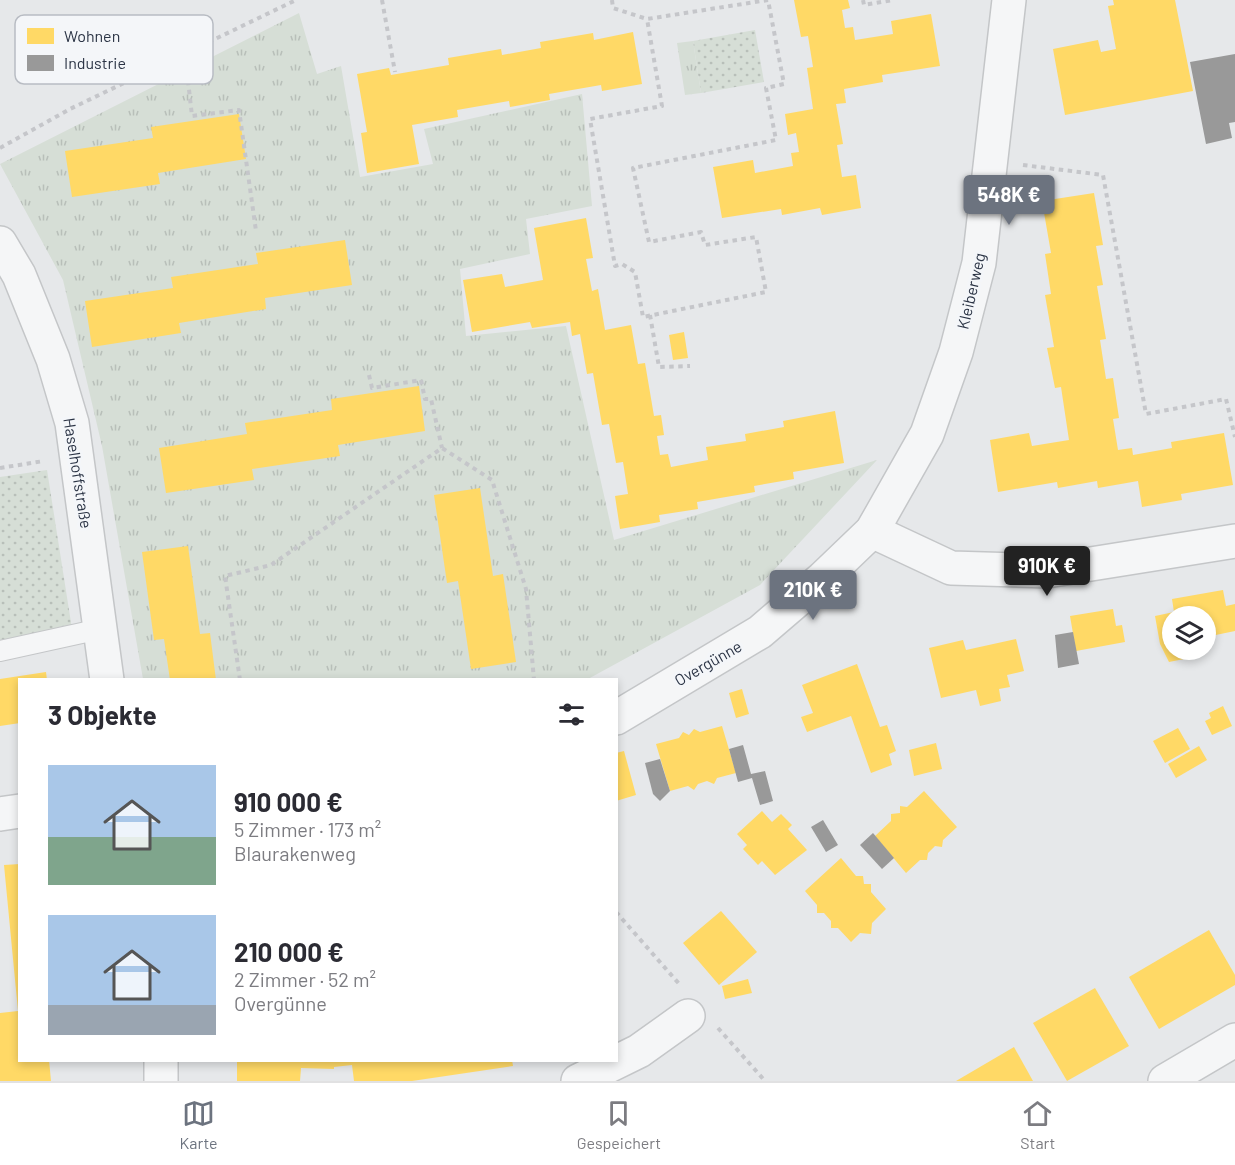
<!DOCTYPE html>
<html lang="de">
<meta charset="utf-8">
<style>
body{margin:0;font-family:Barlow,sans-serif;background:#f2f2f3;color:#2b2b33;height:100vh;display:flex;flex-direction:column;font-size:22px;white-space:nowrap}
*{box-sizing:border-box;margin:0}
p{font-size:20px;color:#7c7c81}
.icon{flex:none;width:33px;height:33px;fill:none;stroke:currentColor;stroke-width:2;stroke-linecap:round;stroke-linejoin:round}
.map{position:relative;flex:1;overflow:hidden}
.side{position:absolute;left:18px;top:678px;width:600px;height:384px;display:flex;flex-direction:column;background:#fff;border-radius:0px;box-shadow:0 3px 9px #0003}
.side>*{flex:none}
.controls{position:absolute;left:1162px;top:606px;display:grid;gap:12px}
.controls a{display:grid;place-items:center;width:54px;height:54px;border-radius:50%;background:#fff;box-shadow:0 3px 9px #0003;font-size:30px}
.price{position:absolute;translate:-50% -51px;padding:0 14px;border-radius:6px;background:#6c737f;color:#fff;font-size:20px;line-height:39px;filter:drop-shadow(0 2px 3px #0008)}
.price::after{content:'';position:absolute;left:50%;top:36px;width:18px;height:14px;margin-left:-9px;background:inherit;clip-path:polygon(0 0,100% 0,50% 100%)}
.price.on{background:#222;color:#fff}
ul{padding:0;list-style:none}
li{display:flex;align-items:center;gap:18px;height:150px;padding:0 30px}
li span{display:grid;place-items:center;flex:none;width:168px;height:120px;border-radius:0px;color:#555}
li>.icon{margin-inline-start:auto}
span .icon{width:72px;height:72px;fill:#fffc;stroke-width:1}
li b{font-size:26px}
h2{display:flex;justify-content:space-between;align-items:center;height:72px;padding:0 30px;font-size:26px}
.tabs{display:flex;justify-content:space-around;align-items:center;height:84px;border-top:2px solid #e1e1e2;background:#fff;font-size:16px;color:#7c7c81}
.tabs a{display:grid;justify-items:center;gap:3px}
.tabs .on{color:#6c737f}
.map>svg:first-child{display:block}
</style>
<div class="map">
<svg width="1235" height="1081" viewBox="0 0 1235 1081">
<defs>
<pattern id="grass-tufts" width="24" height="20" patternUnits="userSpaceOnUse" patternTransform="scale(1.5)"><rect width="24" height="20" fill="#d6ded6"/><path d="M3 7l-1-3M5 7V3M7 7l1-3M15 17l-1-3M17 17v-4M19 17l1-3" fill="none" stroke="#b8bfb9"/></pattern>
<pattern id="park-dots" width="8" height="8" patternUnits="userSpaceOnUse" patternTransform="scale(1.5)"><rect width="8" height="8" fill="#d6ded6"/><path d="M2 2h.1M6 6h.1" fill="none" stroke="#b8bfb9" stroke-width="1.8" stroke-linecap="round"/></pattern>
</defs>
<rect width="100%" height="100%" fill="#e6e8ea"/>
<g fill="url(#grass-tufts)">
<polygon points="299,13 317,74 341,66 360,177 433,164 424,129 582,94 592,206 526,219 530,254 460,269 466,336 566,326 614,540 877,460 760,585 588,679 143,679 102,446 63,280 0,164"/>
<polygon points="693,41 701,93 685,95 677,43"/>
</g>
<g fill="url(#park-dots)">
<polygon points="755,30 764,82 701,93 693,41"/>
<polygon points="47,470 72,629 0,640 0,477"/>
</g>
<g fill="#ffd966">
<polygon points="794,0 848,0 850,8 842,10 845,28 853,27 855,40 893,34 891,21 931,14 940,66 882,75 883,82 844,89 846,103 836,104 843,144 837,145 842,177 856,175 861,208 822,215 820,208 782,215 781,209 722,218 713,167 753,160 755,173 793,166 791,153 799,152 796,133 788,135 785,114 813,109 807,68 813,67 808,36 801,37"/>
<polygon points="1113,0 1175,0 1193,91 1065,115 1053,49 1098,40 1101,52 1116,49 1108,6 1114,5"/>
<polygon points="633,32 642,84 602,91 601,85 549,94 550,100 510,107 509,101 457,110 458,117 412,125 419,164 367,173 361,133 367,132 357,74 389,68 391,75 449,65 448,58 501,49 502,55 541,48 540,42 593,33 594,40"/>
<polygon points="239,114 246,159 158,173 160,184 72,197 65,151 153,138 151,127"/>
<polygon points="1094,193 1103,245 1096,246 1103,285 1097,286 1106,339 1100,340 1106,379 1113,378 1119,418 1113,419 1118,450 1132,448 1133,455 1172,448 1171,442 1224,433 1233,485 1181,494 1182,500 1142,507 1138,481 1098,488 1097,481 1058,488 1057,482 998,492 990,440 1029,433 1032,446 1069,440 1061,387 1055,388 1047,348 1054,347 1045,295 1051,294 1045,254 1051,253 1042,201"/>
<polygon points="586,218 593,258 586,259 592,291 598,289 605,330 631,325 638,364 645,363 654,416 661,415 664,435 657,436 660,455 668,454 671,467 708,460 706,447 746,441 745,434 784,427 783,421 835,411 844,463 793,472 794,479 754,486 755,492 697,502 698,509 659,515 660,522 620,529 615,496 628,494 623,462 616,463 609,424 602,425 593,373 587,374 580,334 572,336 570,322 532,328 530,322 472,332 463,280 502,274 505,287 543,280 534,228"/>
<polygon points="345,240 352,285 265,298 266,309 179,323 181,333 92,347 85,301 173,288 171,277 258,264 256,253"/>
<polygon points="684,332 688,358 673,360 669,335"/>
<polygon points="419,386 425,431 338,445 340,456 252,469 254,480 166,493 159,448 247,434 245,423 332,410 331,399"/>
<polygon points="480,488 493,576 503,574 516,662 471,669 458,581 447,583 434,495"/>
<polygon points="188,546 200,634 210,633 216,680 170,680 164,639 154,640 142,552"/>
<polygon points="1223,590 1226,606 1235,604 1235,631 1206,637 1206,616 1173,616 1173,650 1183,650 1184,659 1169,662 1160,644 1155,616 1174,612 1172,599"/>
<polygon points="1113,609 1116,626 1122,625 1125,642 1076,651 1070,616"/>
<polygon points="1016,639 1024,671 1007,675 1010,687 999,689 1001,701 980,706 976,690 941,698 929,648 963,640 966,650"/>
<polygon points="857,664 880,727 887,725 896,751 889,754 892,765 871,773 851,716 807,732 801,717 813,713 802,685"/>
<polygon points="46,672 47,680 20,680 20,723 0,726 0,679"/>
<polygon points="742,689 749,714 736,718 729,693"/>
<polygon points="1223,706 1232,726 1212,735 1205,721 1211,718 1209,713"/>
<polygon points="722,726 736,773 717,778 714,784 707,781 698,784 694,790 688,786 670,791 656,744 679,738 683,732 689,735 694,729 700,732"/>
<polygon points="1178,728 1190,749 1165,763 1153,741"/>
<polygon points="936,743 942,769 914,776 909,750"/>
<polygon points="1199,746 1207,760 1176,778 1168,764"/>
<polygon points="624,751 636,795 616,801 616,753"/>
<polygon points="924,791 957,827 943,840 942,847 935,846 928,853 927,860 920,860 906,873 875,836 891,821 891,814 900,813 900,806 907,807"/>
<polygon points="762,811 772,822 781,814 792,825 788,829 807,850 775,875 762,861 758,865 743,849 747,845 737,834"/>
<polygon points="841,858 856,876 863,876 864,884 871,884 871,892 886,909 872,923 871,934 860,933 851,942 838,928 831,928 831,921 824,913 817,913 817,905 805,891"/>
<polygon points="20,864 20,1060 49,1060 51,1081 0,1081 0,1013 18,1011 4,865"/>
<polygon points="721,911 757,952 719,985 683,943"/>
<polygon points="1209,930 1235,975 1235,985 1159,1029 1129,977"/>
<polygon points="748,979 752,993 725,999 722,986"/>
<polygon points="1095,988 1129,1046 1067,1081 1033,1023"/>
<polygon points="1014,1047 1033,1081 956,1081"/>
<polygon points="237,1060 512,1060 513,1066 412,1081 354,1081 352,1065 334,1067 334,1069 301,1068 300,1081 237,1081"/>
</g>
<g fill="#999">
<polygon points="1235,54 1235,122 1229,123 1232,138 1206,144 1190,62"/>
<polygon points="1073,632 1079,664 1058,668 1055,635"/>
<polygon points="743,745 751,774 765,771 773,801 760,805 752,778 738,782 729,749"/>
<polygon points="660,759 670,791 660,801 653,794 645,763"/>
<polygon points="823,820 838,845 826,852 811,827"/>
<polygon points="873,833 894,858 882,869 860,845"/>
</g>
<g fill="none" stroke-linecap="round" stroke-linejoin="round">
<g stroke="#c4c6c8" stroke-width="22">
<polyline id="service" points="0,651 100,629"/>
</g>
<g stroke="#c4c6c8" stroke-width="36">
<g id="minor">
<polyline points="0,243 19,275 53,359 72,423 107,680"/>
<polyline points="872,531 951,568 1047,571 1235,541"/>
<polyline points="616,718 760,632 823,578 872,531 927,434 956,352 979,263 1009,0"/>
<polyline points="0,814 20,811"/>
<polyline points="161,1060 161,1081"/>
<polyline points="578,1081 639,1051 688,1016"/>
<polyline points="1165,1081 1235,1040"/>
</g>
</g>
<g stroke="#c5c6ca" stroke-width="4" stroke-dasharray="4.5 4.5" stroke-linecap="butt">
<polyline points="382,0 395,72"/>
<polyline points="612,0 613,8 647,19 768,0 784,84 766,88 776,140 633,168 649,242 701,232 705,245 756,237 766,292 643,317 635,272 622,264 615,266 590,119 662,106 647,19"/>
<polyline points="863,0 864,5 893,0"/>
<polyline points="185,54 192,116 239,110 256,231"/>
<polyline points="0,148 70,109 296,0"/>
<polyline points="1023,165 1103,175 1146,414 1226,399 1235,437"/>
<polyline points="650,315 659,367 690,366"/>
<polyline points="369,375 372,388 421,380 425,399 431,399 442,448"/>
<polyline points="0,468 44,461"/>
<polyline points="240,680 225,576 271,565 442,448 492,480 526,589 534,680"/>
<polyline points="616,912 681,986"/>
<polyline points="718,1028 765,1081"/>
</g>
<use href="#service" stroke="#f5f6f7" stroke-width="20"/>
<use href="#minor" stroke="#f5f6f7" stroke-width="33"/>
</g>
<g text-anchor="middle" stroke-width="6" stroke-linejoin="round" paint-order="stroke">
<g font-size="16" fill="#2b3445" stroke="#f4f6f9">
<text transform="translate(971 291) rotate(-77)" y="6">Kleiberweg</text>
<text transform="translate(78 473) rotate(81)" y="6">Haselhoffstraße</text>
<text transform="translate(708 663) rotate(-30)" y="6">Overgünne</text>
</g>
</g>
<rect x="15" y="15" width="198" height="69" rx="9" fill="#f4f6f9" stroke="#b8bcc3" stroke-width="1.5"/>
<rect x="27" y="28" width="27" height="16" fill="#ffd966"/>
<rect x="27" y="55" width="27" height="16" fill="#999"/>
<g font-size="16" fill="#2b3445">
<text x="64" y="42">Wohnen</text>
<text x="64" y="69">Industrie</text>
</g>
</svg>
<div class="controls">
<a><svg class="icon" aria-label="layers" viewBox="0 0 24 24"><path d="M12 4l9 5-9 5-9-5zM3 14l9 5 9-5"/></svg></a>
</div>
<b class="price" style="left:1009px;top:226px">548K €</b>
<b class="price on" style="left:1047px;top:597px">910K €</b>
<b class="price" style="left:813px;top:621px">210K €</b>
<section class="side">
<h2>3 Objekte<svg class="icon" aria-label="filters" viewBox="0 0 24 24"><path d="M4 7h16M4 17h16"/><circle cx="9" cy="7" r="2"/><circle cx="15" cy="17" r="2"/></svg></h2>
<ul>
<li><span style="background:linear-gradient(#a9c7e8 60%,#7fa58c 0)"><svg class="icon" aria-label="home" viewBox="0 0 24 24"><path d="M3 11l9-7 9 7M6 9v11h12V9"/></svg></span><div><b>910 000 €</b><p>5 Zimmer · 173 m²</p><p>Blaurakenweg</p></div></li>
<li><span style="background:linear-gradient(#a9c7e8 75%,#9aa5b1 0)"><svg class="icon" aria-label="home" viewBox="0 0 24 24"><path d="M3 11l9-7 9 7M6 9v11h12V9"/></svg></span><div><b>210 000 €</b><p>2 Zimmer · 52 m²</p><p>Overgünne</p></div></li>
</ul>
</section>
</div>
<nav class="tabs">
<a class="on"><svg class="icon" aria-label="map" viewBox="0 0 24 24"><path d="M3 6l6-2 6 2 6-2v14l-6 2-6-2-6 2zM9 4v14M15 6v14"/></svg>Karte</a>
<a><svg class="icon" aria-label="saved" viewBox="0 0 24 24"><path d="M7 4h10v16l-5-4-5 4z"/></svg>Gespeichert</a>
<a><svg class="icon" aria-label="home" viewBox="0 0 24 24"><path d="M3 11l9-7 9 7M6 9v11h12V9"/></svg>Start</a>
</nav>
